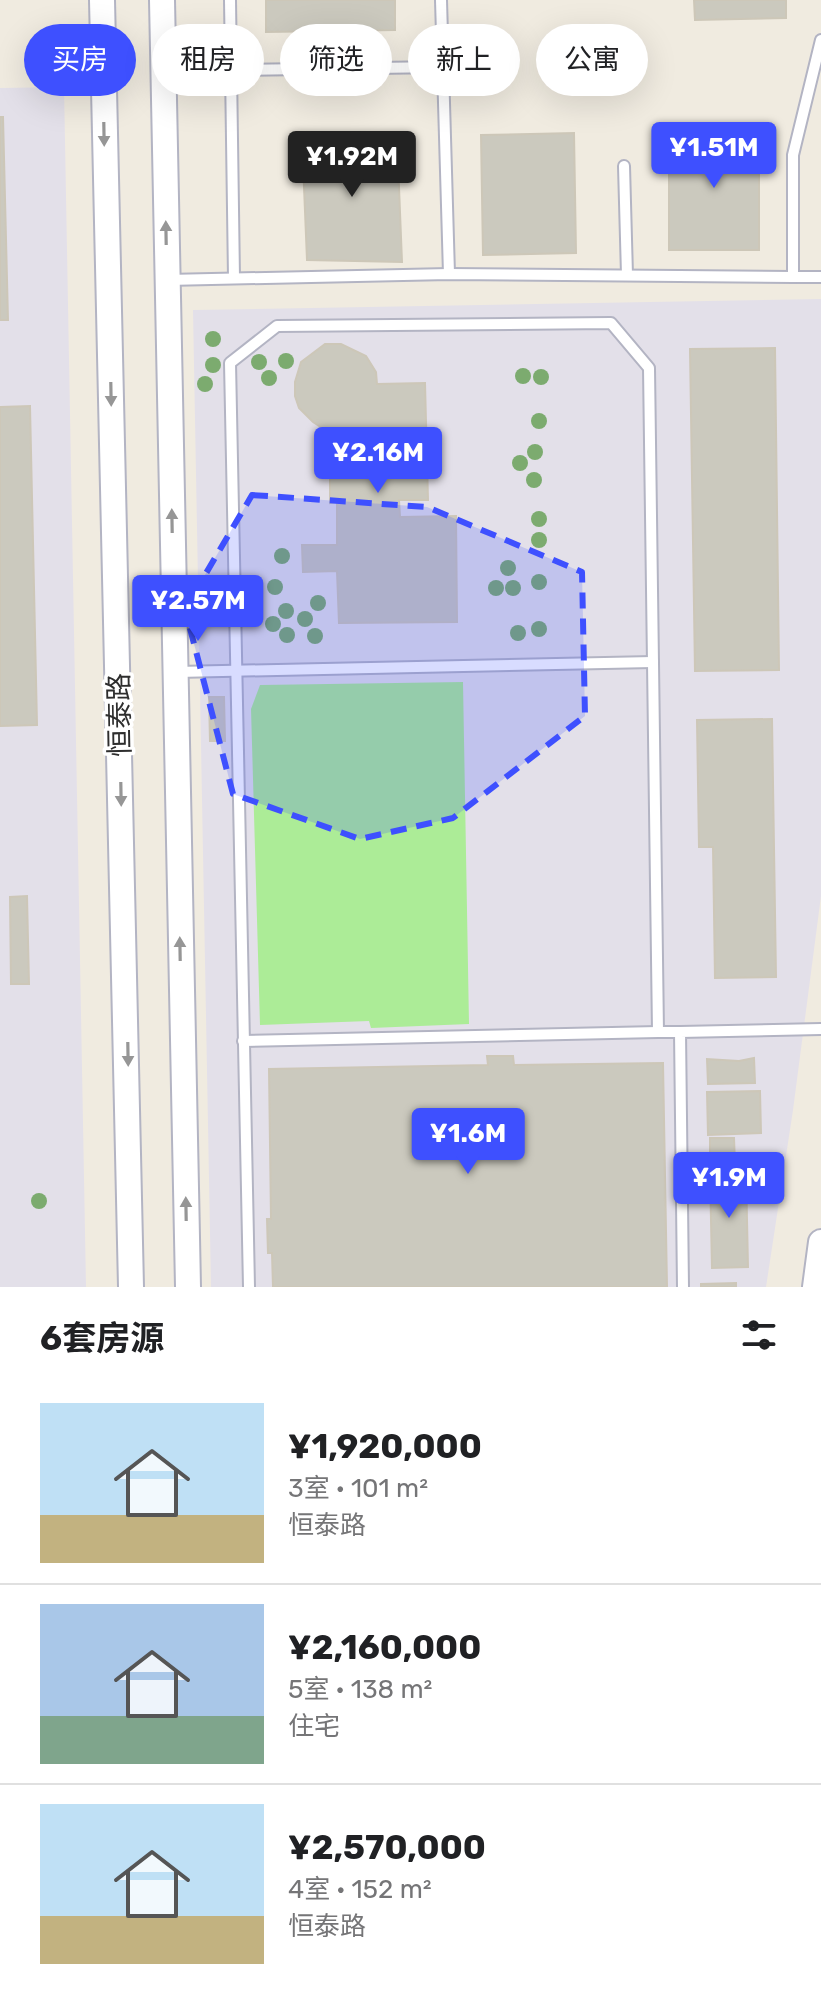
<!DOCTYPE html>
<html lang="zh">
<meta charset="utf-8">
<style>
body{margin:0;font-family:Rubik,"Noto Sans SC",sans-serif;background:#f6f6f6;color:#202124;height:100vh;display:flex;flex-direction:column;font-size:30px;white-space:nowrap}
*{box-sizing:border-box;margin:0}
p{font-size:26px;color:#757577}
.icon{flex:none;width:44px;height:44px;fill:none;stroke:currentColor;stroke-width:2;stroke-linecap:round;stroke-linejoin:round}
.map{position:relative;height:1287px;overflow:hidden}
.panel{display:flex;flex-direction:column;background:#fff;flex:1}
.panel>*{flex:none}
.top-card{position:absolute;left:24px;top:24px;width:774px;height:72px;display:flex;gap:16px}
.price{position:absolute;translate:-50% -68px;padding:0 18px;border-radius:8px;background:#3e50ff;color:#fff;font-size:26px;line-height:52px;filter:drop-shadow(0 2px 4px #0008)}
.price::after{content:'';position:absolute;left:50%;top:48px;width:24px;height:18px;margin-left:-12px;background:inherit;clip-path:polygon(0 0,100% 0,50% 100%)}
.price.selected{background:#222;color:#fff}
ul{padding:0;list-style:none}
li{display:flex;align-items:center;gap:24px;height:200px;padding:0 40px}
li+li{border-top:2px solid #e0e0e0}
li span{display:grid;place-items:center;flex:none;width:224px;height:160px;border-radius:0px;color:#555}
li>.icon{margin-inline-start:auto}
span .icon{width:96px;height:96px;fill:#fffc;stroke-width:1}
li b{font-size:34px}
h2{display:flex;justify-content:space-between;align-items:center;height:96px;padding:0 40px;font-size:34px}
.chip{padding:0 28px;border-radius:36px;background:#fff;box-shadow:0 8px 32px #0002;font-size:28px;line-height:72px}
.chip.selected{background:#3e50ff;color:#fff}
.map>svg:first-child{display:block}
</style>
<div class="map">
<svg width="821" height="1287" viewBox="0 0 821 1287">
<rect width="100%" height="100%" fill="#f0ebe0"/>
<g fill="#e3e0e9">
<polygon points="64,87 86,1287 0,1287 0,88"/>
<polygon points="821,299 821,896 793,1110 766,1287 211,1287 193,310"/>
</g>
<polygon fill="#acec97" points="463,682 469,1024 371,1028 369,1021 260,1025 251,709 260,685"/>
<g fill="#cbc9be" stroke="#cdc7b8" stroke-width="2">
<polygon points="266,0 395,0 395,30 266,32"/>
<polygon points="694,0 786,0 786,18 695,20"/>
<polygon points="0,117 3,117 8,320 0,320"/>
<rect x="669" y="130" width="90" height="120"/>
<polygon points="574,133 576,253 483,255 481,135"/>
<polygon points="397,137 402,262 307,260 302,138"/>
<polygon points="325,344 341,344 366,356 376,372 377,384 425,383 428,500 399,500 400,517 456,516 457,622 339,623 337,571 303,572 302,545 337,545 337,502 330,503 330,466 335,467 335,430 324,429 313,422 299,408 295,396 295,382 301,362"/>
<polygon points="775,348 779,670 695,671 690,349"/>
<polygon points="30,406 37,725 0,726 0,407"/>
<polygon points="209,697 224,697 225,741 210,741"/>
<polygon points="772,719 776,977 715,978 713,847 699,847 697,720"/>
<polygon points="27,896 29,984 11,984 10,897"/>
<polygon points="487,1056 513,1056 514,1065 663,1063 667,1287 273,1287 272,1253 268,1253 267,1219 271,1219 269,1069 488,1065"/>
<polygon points="754,1058 755,1083 708,1084 707,1059 739,1061"/>
<polygon points="760,1091 761,1133 708,1135 707,1092"/>
<polygon points="710,1138 734,1138 735,1164 710,1164"/>
<polygon points="710,1172 746,1172 748,1267 712,1268"/>
<polygon points="736,1283 736,1287 701,1287 701,1284"/>
</g>
<g fill="none" stroke-linecap="round" stroke-linejoin="round">
<g stroke="#b3b4c3" stroke-width="14">
<g id="service">
<polyline points="230,0 234,278"/>
<polyline points="441,0 449,274"/>
<polyline points="231,70 443,67"/>
<polyline points="624,166 627,275"/>
<polyline points="793,277 821,277"/>
<polyline points="167,280 449,274 793,277 793,155 821,40"/>
<polyline points="177,672 653,662"/>
<polyline points="243,1041 658,1032"/>
<polyline points="249,1287 230,363 277,326 611,323 649,368 658,1032 680,1032"/>
<polyline points="683,1287 680,1032 821,1029"/>
</g>
</g>
<g stroke="#b3b4c3" stroke-width="28">
<g id="tertiary">
<polyline points="102,0 131,1287"/>
<polyline points="162,0 188,1287"/>
<polyline points="815,1287 821,1242"/>
</g>
</g>
<use href="#service" stroke="#fff" stroke-width="10"/>
<use href="#tertiary" stroke="#fff" stroke-width="24"/>
</g>
<g fill="#7cab6f">
<circle cx="213" cy="339" r="8"/>
<circle cx="286" cy="361" r="8"/>
<circle cx="259" cy="362" r="8"/>
<circle cx="213" cy="365" r="8"/>
<circle cx="523" cy="376" r="8"/>
<circle cx="541" cy="377" r="8"/>
<circle cx="269" cy="378" r="8"/>
<circle cx="205" cy="384" r="8"/>
<circle cx="539" cy="421" r="8"/>
<circle cx="535" cy="452" r="8"/>
<circle cx="520" cy="463" r="8"/>
<circle cx="534" cy="480" r="8"/>
<circle cx="539" cy="519" r="8"/>
<circle cx="539" cy="540" r="8"/>
<circle cx="282" cy="556" r="8"/>
<circle cx="508" cy="568" r="8"/>
<circle cx="539" cy="582" r="8"/>
<circle cx="275" cy="587" r="8"/>
<circle cx="496" cy="588" r="8"/>
<circle cx="513" cy="588" r="8"/>
<circle cx="318" cy="603" r="8"/>
<circle cx="286" cy="611" r="8"/>
<circle cx="305" cy="619" r="8"/>
<circle cx="273" cy="624" r="8"/>
<circle cx="539" cy="629" r="8"/>
<circle cx="518" cy="633" r="8"/>
<circle cx="287" cy="635" r="8"/>
<circle cx="315" cy="636" r="8"/>
<circle cx="39" cy="1201" r="8"/>
</g>
<defs><path id="oneway-solid" d="M-6-.8H1V-3.2L6.5 0L1 3.2V.8H-6Z" transform="scale(2)"/></defs>
<g fill="#969696">
<use href="#oneway-solid" transform="translate(104 134) rotate(89)"/>
<use href="#oneway-solid" transform="translate(166 233) rotate(-91)"/>
<use href="#oneway-solid" transform="translate(111 394) rotate(89)"/>
<use href="#oneway-solid" transform="translate(172 521) rotate(-91)"/>
<use href="#oneway-solid" transform="translate(121 794) rotate(89)"/>
<use href="#oneway-solid" transform="translate(180 949) rotate(-91)"/>
<use href="#oneway-solid" transform="translate(128 1054) rotate(89)"/>
<use href="#oneway-solid" transform="translate(186 1209) rotate(-91)"/>
</g>
<path fill="#3e50ff" fill-opacity="0.2" stroke="#3e50ff" stroke-width="6" stroke-dasharray="16 10" stroke-linejoin="round" d="M252 495 427 507 582 572 585 716 453 818 360 839 233 794 185 609Z"/>
<g text-anchor="middle" stroke-width="7" stroke-linejoin="round" paint-order="stroke">
<g font-size="28" fill="#2e2e2e" stroke="#fff">
<text transform="translate(119 715) rotate(-91)" y="10">恒泰路</text>
</g>
</g>
</svg>
<b class="price" style="left:714px;top:190px">¥1.51M</b>
<b class="price selected" style="left:352px;top:199px">¥1.92M</b>
<b class="price" style="left:378px;top:495px">¥2.16M</b>
<b class="price" style="left:198px;top:643px">¥2.57M</b>
<b class="price" style="left:468px;top:1176px">¥1.6M</b>
<b class="price" style="left:729px;top:1220px">¥1.9M</b>
<div class="top-card">
<a class="chip selected">买房</a>
<a class="chip">租房</a>
<a class="chip">筛选</a>
<a class="chip">新上</a>
<a class="chip">公寓</a>
</div>
</div>
<section class="panel">
<h2>6套房源<svg class="icon" aria-label="filters" viewBox="0 0 24 24"><path d="M4 7h16M4 17h16"/><circle cx="9" cy="7" r="2"/><circle cx="15" cy="17" r="2"/></svg></h2>
<ul>
<li><span style="background:linear-gradient(#bfe0f5 70%,#c2b280 0)"><svg class="icon" aria-label="home" viewBox="0 0 24 24"><path d="M3 11l9-7 9 7M6 9v11h12V9"/></svg></span><div><b>¥1,920,000</b><p>3室 · 101 m²</p><p>恒泰路</p></div></li>
<li><span style="background:linear-gradient(#a9c7e8 70%,#7fa58c 0)"><svg class="icon" aria-label="home" viewBox="0 0 24 24"><path d="M3 11l9-7 9 7M6 9v11h12V9"/></svg></span><div><b>¥2,160,000</b><p>5室 · 138 m²</p><p>住宅</p></div></li>
<li><span style="background:linear-gradient(#bfe0f5 70%,#c2b280 0)"><svg class="icon" aria-label="home" viewBox="0 0 24 24"><path d="M3 11l9-7 9 7M6 9v11h12V9"/></svg></span><div><b>¥2,570,000</b><p>4室 · 152 m²</p><p>恒泰路</p></div></li>
</ul>
</section>
